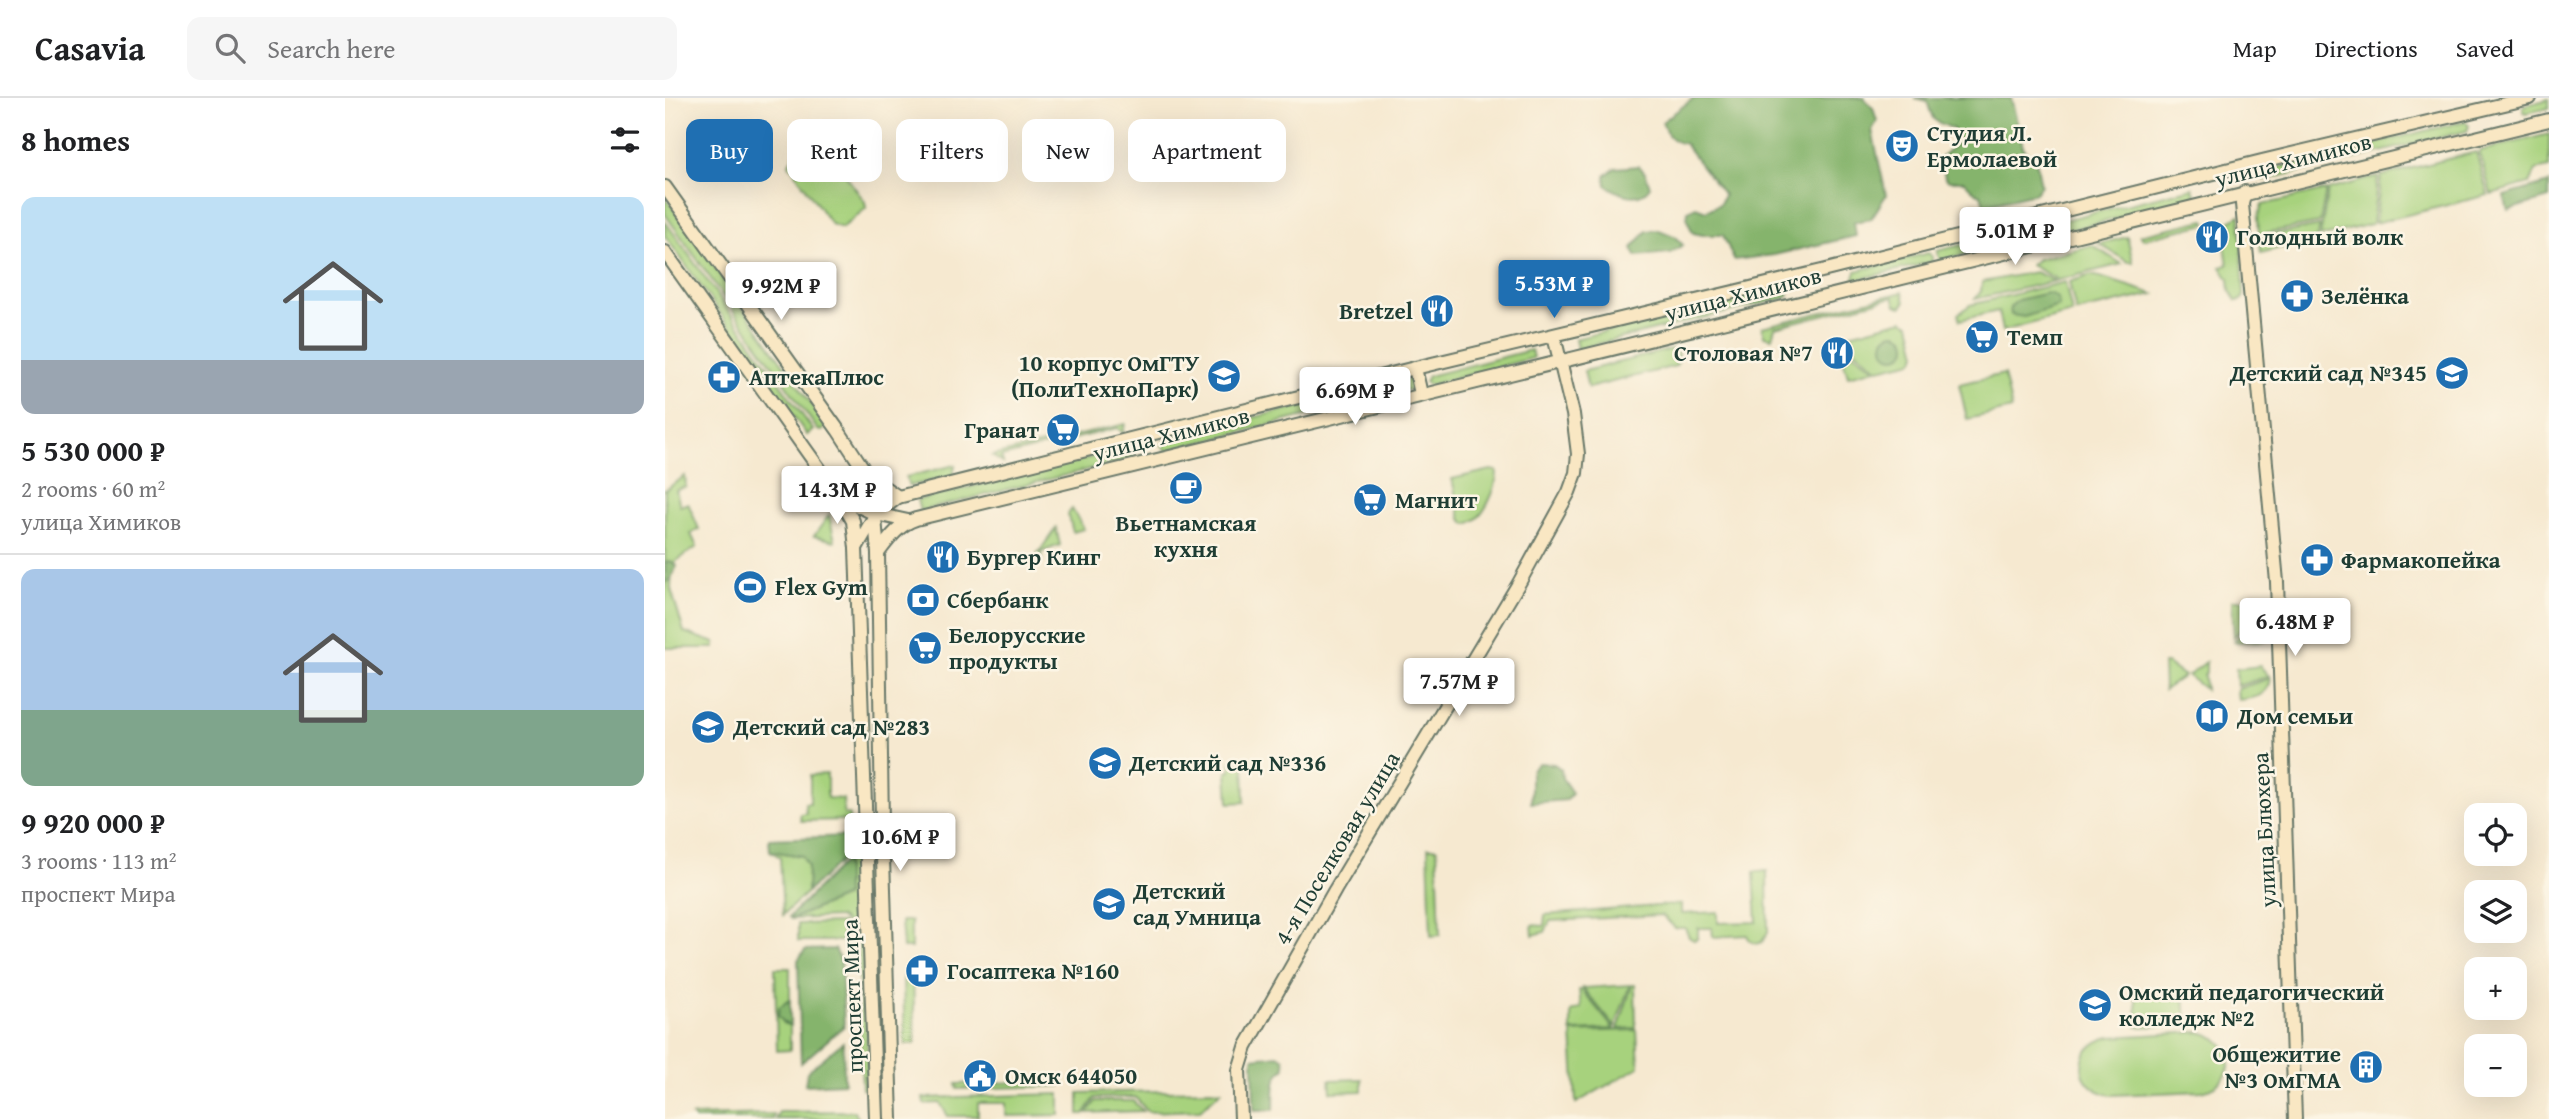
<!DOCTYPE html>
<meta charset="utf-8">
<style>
body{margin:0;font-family:"Gentium Book Plus",serif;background:#f6f6f6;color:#202124;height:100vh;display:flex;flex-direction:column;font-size:26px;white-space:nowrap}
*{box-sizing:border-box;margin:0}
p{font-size:23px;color:#757577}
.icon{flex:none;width:38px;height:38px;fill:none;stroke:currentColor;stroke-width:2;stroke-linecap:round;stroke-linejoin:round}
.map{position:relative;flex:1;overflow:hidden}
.sheet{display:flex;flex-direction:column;background:#fff;width:665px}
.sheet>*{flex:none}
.hud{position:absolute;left:21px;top:21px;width:665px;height:63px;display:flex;gap:14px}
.fabs{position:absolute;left:1799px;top:705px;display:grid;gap:14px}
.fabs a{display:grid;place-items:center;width:63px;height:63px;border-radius:14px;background:#fff;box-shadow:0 7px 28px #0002;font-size:35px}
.price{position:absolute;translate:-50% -60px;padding:0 16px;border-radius:7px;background:#fff;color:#222;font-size:23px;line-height:46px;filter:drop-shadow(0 2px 4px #0008)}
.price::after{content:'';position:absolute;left:50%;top:42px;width:21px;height:16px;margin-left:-10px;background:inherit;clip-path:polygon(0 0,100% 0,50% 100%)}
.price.current{background:#1f6fb2;color:#fff}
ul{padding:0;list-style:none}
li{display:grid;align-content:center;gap:14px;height:371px;padding:0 21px}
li+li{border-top:2px solid #e0e0e0}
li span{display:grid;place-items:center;height:217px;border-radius:14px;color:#555}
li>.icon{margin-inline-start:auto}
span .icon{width:126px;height:126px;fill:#fffc;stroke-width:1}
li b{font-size:30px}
h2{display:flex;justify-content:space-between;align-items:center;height:84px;padding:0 21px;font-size:30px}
.tag{padding:0 24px;border-radius:14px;background:#fff;box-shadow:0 7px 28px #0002;font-size:24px;line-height:63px}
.tag.current{background:#1f6fb2;color:#fff}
header{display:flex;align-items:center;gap:42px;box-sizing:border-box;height:98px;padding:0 35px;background:#fff;border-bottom:2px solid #e0e0e0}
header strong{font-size:33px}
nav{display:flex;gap:38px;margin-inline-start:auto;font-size:24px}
.search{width:490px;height:63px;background:#f6f6f6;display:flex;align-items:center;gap:18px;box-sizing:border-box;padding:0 24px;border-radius:14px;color:#757577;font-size:26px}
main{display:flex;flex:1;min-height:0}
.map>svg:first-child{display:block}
</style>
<header>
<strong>Casavia</strong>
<div class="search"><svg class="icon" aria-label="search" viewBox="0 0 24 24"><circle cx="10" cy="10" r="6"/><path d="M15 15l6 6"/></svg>Search here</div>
<nav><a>Map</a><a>Directions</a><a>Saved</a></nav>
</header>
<main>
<section class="sheet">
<h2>8 homes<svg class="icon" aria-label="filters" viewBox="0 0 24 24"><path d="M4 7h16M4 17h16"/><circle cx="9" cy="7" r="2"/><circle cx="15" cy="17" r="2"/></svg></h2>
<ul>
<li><span style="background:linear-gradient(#bfe0f5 75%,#9aa5b1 0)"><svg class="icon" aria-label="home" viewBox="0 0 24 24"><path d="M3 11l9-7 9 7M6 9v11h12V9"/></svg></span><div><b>5 530 000 ₽</b><p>2 rooms · 60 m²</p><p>улица Химиков</p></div></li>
<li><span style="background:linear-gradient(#a9c7e8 65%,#7fa58c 0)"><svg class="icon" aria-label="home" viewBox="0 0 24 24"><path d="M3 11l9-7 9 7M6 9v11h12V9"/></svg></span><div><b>9 920 000 ₽</b><p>3 rooms · 113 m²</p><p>проспект Мира</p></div></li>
</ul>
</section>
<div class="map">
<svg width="1884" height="1021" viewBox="0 0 1884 1021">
<rect width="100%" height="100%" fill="#fcf5e5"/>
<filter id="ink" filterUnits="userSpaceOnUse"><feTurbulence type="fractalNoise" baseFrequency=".0143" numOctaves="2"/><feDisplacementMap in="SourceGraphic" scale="14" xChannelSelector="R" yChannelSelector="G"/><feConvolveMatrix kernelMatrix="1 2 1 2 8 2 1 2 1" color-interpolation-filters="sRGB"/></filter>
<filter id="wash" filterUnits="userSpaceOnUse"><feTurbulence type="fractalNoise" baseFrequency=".00686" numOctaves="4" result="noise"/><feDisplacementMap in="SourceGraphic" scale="28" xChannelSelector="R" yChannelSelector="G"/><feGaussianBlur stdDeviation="1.57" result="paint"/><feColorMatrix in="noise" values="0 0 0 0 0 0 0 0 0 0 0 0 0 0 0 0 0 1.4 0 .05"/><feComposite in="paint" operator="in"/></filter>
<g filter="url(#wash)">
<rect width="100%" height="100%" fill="#f6e9d0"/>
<g fill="#a7d27d" stroke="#638858" stroke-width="2">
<polygon points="1884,1 1884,10 1861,15 1858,14 1858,9 1861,7"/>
<polygon points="1800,23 1804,28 1802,33 1600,82 1595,79 1598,73"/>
<polygon points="1884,36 1884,69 1871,72 1865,85 1826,96 1814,53"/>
<polygon points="151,43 158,46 200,104 201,110 177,130 166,126 124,66 129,56"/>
<polygon points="1811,54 1823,97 1710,125 1716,78"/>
<polygon points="1713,78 1707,126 1655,139 1663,92"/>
<polygon points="1528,90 1531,101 1363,142 1356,140 1359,132"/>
<polygon points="1661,92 1655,125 1594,136 1593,120 1597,107"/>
<polygon points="0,99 162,328 157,333 153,332 0,116"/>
<polygon points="1575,117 1579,197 1577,202 1571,203 1565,193 1564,181 1556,169 1563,167 1557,128"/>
<polygon points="1540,122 1541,126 1478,141 1475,137"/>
<polygon points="0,123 148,332 142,337 0,138"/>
<polygon points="1655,128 1652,140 1596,155 1594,139"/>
<polygon points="1462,139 1468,164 1463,164 1434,146"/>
<polygon points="1305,145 1309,151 1306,155 1275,163 1272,153"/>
<polygon points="1427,147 1457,166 1393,182 1366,167 1373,161"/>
<polygon points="1263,155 1267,158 1267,164 1191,182 1189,180 1191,173"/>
<polygon points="1370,174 1390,183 1310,201 1316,193 1317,184"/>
<polygon points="1426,177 1435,179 1489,196 1411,214 1404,184"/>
<polygon points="1400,184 1407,215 1337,233 1333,213 1295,222 1293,216 1305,207"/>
<polygon points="1238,194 1240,205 1236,209 1231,207 1228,199 1110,229 1107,240 1099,238 1097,229"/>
<polygon points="1083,198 1087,208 912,251 910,241"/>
<polygon points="1238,222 1245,226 1252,256 1248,263 1214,271 1173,239"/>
<polygon points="1173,244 1211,271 1183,278"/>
<polygon points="1007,251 1012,254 1013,263 1011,268 923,290 919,273"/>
<polygon points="866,252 868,260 764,287 760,284 763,278"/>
<polygon points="1339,276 1347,311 1302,321 1294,286"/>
<polygon points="744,281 749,287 746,291 502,353 497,347 502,341"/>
<polygon points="460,326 458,335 452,330 336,359 338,365 327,358"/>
<polygon points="464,350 469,356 465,361 255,413 252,402"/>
<polygon points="290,367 288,378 244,388 241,379"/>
<path d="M826 372 832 373C832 390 819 423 801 426L796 421 787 381Z"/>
<polygon points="20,378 21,389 11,392 15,408 23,405 34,431 26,436 32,449 7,466 6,491 19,534 50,545 50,550 0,550 0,392"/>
<polygon points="407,411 419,431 408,434 403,416"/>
<polygon points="164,417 170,443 149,438"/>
<polygon points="391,430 395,447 376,454 377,461 373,462 372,457"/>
<polygon points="1607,498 1606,538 1599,543 1569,544"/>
<polygon points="1603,500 1582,524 1585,501"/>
<polygon points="1567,502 1582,502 1577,530 1569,539"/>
<polygon points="1541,564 1541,575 1539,576 1540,591 1523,578"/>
<polygon points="1498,566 1502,566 1519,578 1499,592"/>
<polygon points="1595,568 1604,578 1572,588 1571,571"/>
<path d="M1605 580C1603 599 1589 600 1573 602L1572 591Z"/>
<polygon points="579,662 580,704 564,705 562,674 566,673 566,663"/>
<polygon points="162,676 162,700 178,701 179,716 184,717 184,722 136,723 135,716 141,715 140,705 145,705 145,677"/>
<polygon points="191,738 196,741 203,981 199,991 197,991"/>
<polygon points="763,750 772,750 775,837 766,838"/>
<polygon points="105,753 137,758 143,768 142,794 118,817 115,759"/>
<polygon points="185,758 188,758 188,824 181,825 174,819 126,821 181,798 181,762"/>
<polygon points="1102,773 1103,834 1097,844 1092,846 1085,843 1082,837 1048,839 1047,830 1033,830 1033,840 1029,842 1024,839 1020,830 1010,830 997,817 885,823 880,834 868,837 867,827 879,828 880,817 1016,806 1016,816 1053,814 1053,825 1092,824 1089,774"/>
<polygon points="236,823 246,823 246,850 238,850"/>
<polygon points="177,825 177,843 133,843 133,826"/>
<polygon points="110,870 125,870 125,902 120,904 118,925 125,928 125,952 112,953"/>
<polygon points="245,873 248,874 250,946 240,946 238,883 239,879"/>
<polygon points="965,887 950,929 918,890"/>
<polygon points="967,887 970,887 971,930 953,931"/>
<polygon points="914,892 917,892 949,931 906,933 906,914 916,910"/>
<polygon points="1519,896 1521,927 1472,929 1471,899"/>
<polygon points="972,932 974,969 911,1005 907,934"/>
<path d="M1534 934C1573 941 1575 984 1537 993L1447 997C1408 991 1407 948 1445 939Z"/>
<polygon points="697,981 697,993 666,994 665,982"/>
<polygon points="394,983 395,988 292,991 291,986"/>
<polygon points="545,992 556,993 535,1012 483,1014 470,999 430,1000 419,1016 414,1016 414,995"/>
<polygon points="395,996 395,1017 341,1018 341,1005 313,1005 313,1018 283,1018 275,1005 259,1006 258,1000"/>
<polygon points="431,1003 468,1003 478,1013 422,1015"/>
<polygon points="189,1013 194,1021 111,1021 114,1014"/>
<polygon points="109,1016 108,1021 30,1021 27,1018"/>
</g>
<g fill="#85b46c" stroke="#527850" stroke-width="2">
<path d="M1029 0H1199L1208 10 1212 23 1207 32 1221 97 1206 121 1189 124 1191 138 1109 157 1069 162 1058 137H1037L1028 135 1022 122 1023 113 1031 109 1041 113 1055 106 1059 97 1020 46C1006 43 1002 38 997 24Z"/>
<path d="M1249 0H1346L1359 52 1371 63 1376 87 1370 95 1319 107 1316 97 1311 95 1299 83H1284L1280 80 1276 59 1291 46 1293 39 1288 31C1267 20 1270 29 1262 3Z"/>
<path d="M974 68 981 76 985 89C974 105 954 96 941 87L940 78 950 70Z"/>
<polygon points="1884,85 1884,100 1843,112 1839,98"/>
<polygon points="994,132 1009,138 1018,147 1005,155 971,158 967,150 982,133"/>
<polygon points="1122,189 1124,197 1119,201 1087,208 1083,198"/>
<path d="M1382 195C1390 197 1394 199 1394 208L1359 219 1346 217 1345 209 1353 202Z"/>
<circle cx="1230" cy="247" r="12"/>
<polygon points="6,463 12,468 5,482 0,485 0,464"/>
<polygon points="874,665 889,666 896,671 897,680 907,695 902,702 866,705 866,676 867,672"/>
<polygon points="185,738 185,754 142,794 143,768 137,758 105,753 104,741"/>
<polygon points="181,762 181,798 126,821 124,819"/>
<polygon points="170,851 176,864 179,928 136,965 133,862 140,852"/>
<polygon points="125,902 125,928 119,925 113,918 114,909"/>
<polygon points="178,944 179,985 140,987 142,974"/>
<path d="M613 957 619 961 620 970C606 979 610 996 609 1012H589L588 960Z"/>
</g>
</g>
<g filter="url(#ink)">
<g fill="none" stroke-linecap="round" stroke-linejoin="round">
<g stroke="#6a796b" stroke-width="16">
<g id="secondary">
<polyline points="0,89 173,332 203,378 208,396 213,455 217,726 226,1021"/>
<polyline points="1580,94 1577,106 1612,484 1630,1021"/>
<polyline points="1330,129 1337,155"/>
<polyline points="0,154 173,397 188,423 191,450 211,1021"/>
<polyline points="750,270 756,296"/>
<polyline points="203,378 233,399"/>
<polyline points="178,401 211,416 243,423"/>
<polyline points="191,450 211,416 233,399 750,270 1161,172 1597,63 1865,0"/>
<path d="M213 455C223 442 234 426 251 421 795 285 1340 155 1884 22"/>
<polyline points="576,1021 574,972 581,949 670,792 854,485 904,394 911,375 913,356 908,316 889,238"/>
</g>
</g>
<use href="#secondary" stroke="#f9e7c3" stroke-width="12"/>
</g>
</g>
<defs>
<g id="theatre-disc" transform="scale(1.75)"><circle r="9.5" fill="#1f6fb2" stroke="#fcf5e5"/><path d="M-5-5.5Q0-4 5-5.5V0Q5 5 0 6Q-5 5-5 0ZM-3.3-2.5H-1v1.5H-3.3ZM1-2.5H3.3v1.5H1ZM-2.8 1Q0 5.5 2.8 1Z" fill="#fff"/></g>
<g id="restaurant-disc" transform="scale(1.75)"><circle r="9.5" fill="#1f6fb2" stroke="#fcf5e5"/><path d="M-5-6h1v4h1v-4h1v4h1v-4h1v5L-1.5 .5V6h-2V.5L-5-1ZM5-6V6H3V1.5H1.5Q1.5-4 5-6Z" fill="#fff"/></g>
<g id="pharmacy-disc" transform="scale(1.75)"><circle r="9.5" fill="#1f6fb2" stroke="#fcf5e5"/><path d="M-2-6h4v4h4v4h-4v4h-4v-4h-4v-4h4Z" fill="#fff"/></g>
<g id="supermarket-disc" transform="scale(1.75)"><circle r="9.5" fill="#1f6fb2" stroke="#fcf5e5"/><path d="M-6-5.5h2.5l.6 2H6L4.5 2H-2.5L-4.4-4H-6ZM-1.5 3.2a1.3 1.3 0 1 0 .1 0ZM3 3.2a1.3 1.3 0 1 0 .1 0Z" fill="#fff"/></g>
<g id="school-disc" transform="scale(1.75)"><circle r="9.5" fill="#1f6fb2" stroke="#fcf5e5"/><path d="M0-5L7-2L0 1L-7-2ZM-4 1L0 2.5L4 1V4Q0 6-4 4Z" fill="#fff"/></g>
<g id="university-disc" transform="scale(1.75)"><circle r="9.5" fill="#1f6fb2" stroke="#fcf5e5"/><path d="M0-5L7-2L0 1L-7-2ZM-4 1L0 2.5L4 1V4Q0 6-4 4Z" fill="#fff"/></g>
<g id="cafe-disc" transform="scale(1.75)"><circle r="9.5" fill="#1f6fb2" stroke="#fcf5e5"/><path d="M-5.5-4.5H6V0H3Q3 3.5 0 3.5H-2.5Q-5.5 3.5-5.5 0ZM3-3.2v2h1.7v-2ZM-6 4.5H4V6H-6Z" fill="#fff"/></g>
<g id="stadium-disc" transform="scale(1.75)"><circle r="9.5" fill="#1f6fb2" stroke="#fcf5e5"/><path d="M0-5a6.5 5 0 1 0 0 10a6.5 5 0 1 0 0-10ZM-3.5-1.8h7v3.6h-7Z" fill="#fff"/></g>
<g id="bank-disc" transform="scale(1.75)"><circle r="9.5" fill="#1f6fb2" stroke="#fcf5e5"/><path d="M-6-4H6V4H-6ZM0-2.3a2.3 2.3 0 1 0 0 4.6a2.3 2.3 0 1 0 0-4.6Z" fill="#fff"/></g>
<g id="library-disc" transform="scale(1.75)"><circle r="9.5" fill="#1f6fb2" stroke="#fcf5e5"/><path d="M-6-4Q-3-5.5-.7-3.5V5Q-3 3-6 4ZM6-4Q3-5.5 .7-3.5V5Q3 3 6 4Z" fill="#fff"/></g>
<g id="building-disc" transform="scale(1.75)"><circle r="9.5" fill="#1f6fb2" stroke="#fcf5e5"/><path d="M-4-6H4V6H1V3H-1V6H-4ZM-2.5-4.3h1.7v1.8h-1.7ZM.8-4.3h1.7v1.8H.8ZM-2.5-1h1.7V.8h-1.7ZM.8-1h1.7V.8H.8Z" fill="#fff"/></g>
<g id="civic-disc" transform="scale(1.75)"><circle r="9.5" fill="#1f6fb2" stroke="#fcf5e5"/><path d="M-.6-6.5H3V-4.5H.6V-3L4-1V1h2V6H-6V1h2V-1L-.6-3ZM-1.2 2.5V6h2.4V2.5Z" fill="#fff"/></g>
</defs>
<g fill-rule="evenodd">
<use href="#theatre-disc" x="1237" y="48"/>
<use href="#restaurant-disc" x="1547" y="139"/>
<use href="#pharmacy-disc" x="1632" y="198"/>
<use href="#restaurant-disc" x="772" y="213"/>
<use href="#supermarket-disc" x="1317" y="239"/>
<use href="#restaurant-disc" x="1172" y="255"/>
<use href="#school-disc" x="1787" y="275"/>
<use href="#university-disc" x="559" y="278"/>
<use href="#pharmacy-disc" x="59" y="279"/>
<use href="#supermarket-disc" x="398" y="332"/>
<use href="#cafe-disc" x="521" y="390"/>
<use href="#supermarket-disc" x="705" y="402"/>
<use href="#restaurant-disc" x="278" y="459"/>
<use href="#pharmacy-disc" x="1652" y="462"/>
<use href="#stadium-disc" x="85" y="489"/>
<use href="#bank-disc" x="258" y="502"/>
<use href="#supermarket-disc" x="260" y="550"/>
<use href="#library-disc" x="1547" y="618"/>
<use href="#school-disc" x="43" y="629"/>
<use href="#school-disc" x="440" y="665"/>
<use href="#school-disc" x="444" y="806"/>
<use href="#pharmacy-disc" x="257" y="873"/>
<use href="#university-disc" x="1430" y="907"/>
<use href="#building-disc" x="1701" y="969"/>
<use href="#civic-disc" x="315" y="978"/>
</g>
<g text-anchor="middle" stroke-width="5" stroke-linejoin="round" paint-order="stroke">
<g font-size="23" font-weight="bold" fill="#1f3d34" stroke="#fcf5e5" text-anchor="start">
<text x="1262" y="43">Студия Л.<tspan x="1262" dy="26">Ермолаевой</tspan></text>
<text x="1572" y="147">Голодный волк</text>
<text x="1656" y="206">Зелёнка</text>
<text x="748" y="221" text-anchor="end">Bretzel</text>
<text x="1342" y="247">Темп</text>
<text x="1148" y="263" text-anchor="end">Столовая №7</text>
<text x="534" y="273" text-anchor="end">10 корпус ОмГТУ<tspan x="534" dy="26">(ПолиТехноПарк)</tspan></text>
<text x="1762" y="283" text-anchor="end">Детский сад №345</text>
<text x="84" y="287">АптекаПлюс</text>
<text x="374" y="340" text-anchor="end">Гранат</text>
<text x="730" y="410">Магнит</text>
<text x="521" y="433" text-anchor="middle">Вьетнамская<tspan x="521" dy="26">кухня</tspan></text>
<text x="302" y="467">Бургер Кинг</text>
<text x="1676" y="470">Фармакопейка</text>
<text x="110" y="497">Flex Gym</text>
<text x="282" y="510">Сбербанк</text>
<text x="284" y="545">Белорусские<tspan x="284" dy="26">продукты</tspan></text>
<text x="1572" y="626">Дом семьи</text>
<text x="68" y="637">Детский сад №283</text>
<text x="464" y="673">Детский сад №336</text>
<text x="468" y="801">Детский<tspan x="468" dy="26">сад Умница</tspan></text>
<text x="282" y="881">Госаптека №160</text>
<text x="1454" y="902">Омский педагогический<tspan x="1454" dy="26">колледж №2</tspan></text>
<text x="1676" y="964" text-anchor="end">Общежитие<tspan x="1676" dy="26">№3 ОмГМА</tspan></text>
<text x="340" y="986">Омск 644050</text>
</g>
<g font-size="23" fill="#1f3d34" stroke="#fcf5e5">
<text transform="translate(1628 62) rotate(-14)" y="8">улица Химиков</text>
<text transform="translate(1078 196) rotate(-14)" y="8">улица Химиков</text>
<text transform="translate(506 336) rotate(-14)" y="8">улица Химиков</text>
<text transform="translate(1599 732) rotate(-93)" y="8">улица Блюхера</text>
<text transform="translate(672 750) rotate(-59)" y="8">4-я Поселковая улица</text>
<text transform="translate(187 898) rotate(-92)" y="8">проспект Мира</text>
</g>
</g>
</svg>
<div class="fabs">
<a><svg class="icon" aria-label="locate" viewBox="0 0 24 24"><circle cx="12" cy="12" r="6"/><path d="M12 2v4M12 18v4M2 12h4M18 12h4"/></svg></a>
<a><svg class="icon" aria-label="layers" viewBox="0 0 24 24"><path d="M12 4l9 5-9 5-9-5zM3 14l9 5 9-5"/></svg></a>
<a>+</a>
<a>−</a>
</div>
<b class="price" style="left:1350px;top:169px">5.01M ₽</b>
<b class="price current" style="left:889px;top:222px">5.53M ₽</b>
<b class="price" style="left:116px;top:224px">9.92M ₽</b>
<b class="price" style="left:690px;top:329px">6.69M ₽</b>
<b class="price" style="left:172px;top:428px">14.3M ₽</b>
<b class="price" style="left:1630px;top:560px">6.48M ₽</b>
<b class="price" style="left:794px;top:620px">7.57M ₽</b>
<b class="price" style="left:235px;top:775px">10.6M ₽</b>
<div class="hud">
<a class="tag current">Buy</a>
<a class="tag">Rent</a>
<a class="tag">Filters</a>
<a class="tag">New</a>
<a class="tag">Apartment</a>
</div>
</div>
</main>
